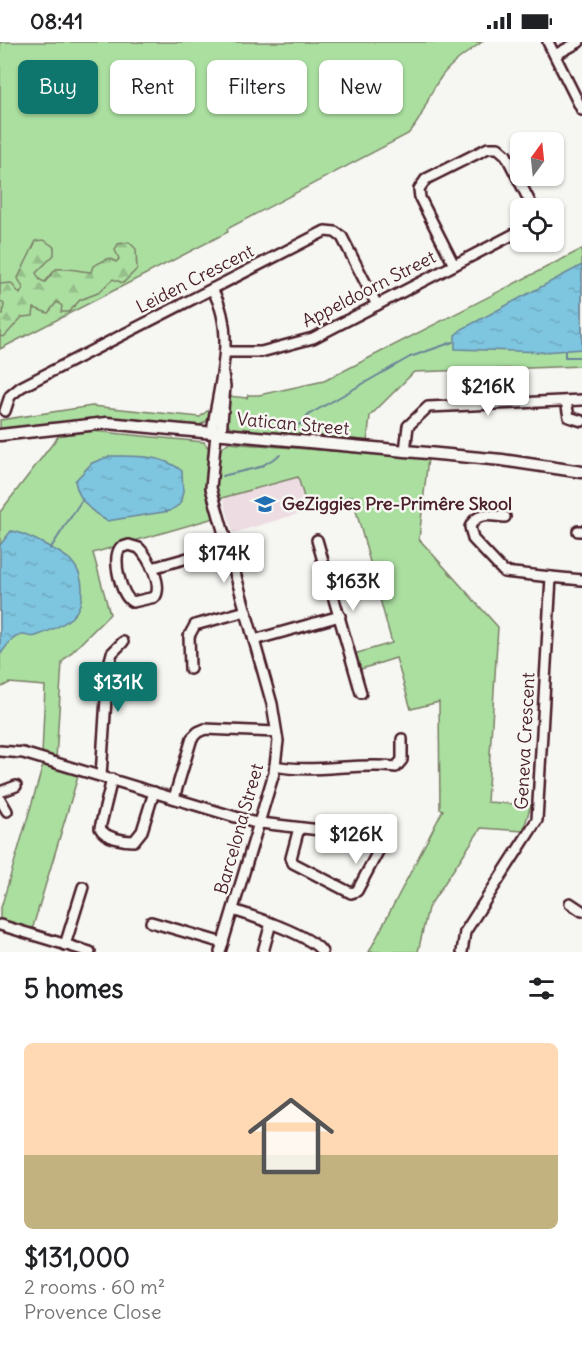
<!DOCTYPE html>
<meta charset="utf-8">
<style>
body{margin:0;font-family:Delius,sans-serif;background:#f2f2f2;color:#202124;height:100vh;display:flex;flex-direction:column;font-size:22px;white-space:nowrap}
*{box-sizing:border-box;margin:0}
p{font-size:20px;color:#757577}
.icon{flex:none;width:33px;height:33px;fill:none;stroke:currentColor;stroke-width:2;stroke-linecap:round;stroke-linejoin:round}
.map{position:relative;height:910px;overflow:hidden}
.details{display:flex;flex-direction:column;background:#fff;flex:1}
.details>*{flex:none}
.guide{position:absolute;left:18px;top:18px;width:546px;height:54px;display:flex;gap:12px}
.needle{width:39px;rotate:15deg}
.buttons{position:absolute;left:510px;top:90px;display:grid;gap:12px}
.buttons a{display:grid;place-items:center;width:54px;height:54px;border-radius:9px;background:#fff;box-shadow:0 2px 4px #0004;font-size:30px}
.price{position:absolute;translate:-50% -51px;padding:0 14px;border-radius:6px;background:#fff;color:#222;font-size:20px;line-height:39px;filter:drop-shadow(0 2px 3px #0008)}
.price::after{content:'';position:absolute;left:50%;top:36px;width:18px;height:14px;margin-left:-9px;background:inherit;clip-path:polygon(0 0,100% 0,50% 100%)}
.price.on{background:#0f766e;color:#fff}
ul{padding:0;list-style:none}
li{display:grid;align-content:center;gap:12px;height:318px;padding:0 24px}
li+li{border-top:2px solid #e0e0e0}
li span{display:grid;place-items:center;height:186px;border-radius:9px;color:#555}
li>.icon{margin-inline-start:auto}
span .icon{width:108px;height:108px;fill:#fffc;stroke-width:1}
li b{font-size:26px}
h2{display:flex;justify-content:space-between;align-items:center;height:72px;padding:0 24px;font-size:26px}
.chip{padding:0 21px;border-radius:9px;background:#fff;box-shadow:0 2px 4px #0004;font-size:21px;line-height:54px}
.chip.on{background:#0f766e;color:#fff}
.status{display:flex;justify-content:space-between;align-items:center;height:42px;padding:0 30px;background:#fff;direction:ltr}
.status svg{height:16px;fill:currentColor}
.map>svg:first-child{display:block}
</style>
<div class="status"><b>08:41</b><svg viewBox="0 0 49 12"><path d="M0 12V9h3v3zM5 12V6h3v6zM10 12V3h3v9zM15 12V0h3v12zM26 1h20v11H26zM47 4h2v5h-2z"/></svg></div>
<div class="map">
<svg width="582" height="910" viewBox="0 0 582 910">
<defs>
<pattern id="forest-firs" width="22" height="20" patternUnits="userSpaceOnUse" patternTransform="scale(1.5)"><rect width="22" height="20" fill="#abdfa0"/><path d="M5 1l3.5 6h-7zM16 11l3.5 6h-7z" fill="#95bf8a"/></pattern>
<pattern id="water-ripples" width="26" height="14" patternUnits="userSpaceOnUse" patternTransform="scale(1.5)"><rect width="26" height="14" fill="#7ec5df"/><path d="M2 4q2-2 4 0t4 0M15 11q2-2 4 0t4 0" fill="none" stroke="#6ea9c0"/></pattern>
</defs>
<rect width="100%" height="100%" fill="#f6f6f2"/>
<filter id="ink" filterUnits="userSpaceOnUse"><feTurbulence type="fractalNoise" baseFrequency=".0167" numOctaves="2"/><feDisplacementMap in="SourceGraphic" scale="12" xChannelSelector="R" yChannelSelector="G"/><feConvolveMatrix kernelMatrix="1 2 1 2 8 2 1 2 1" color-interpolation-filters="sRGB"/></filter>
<g filter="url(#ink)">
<polygon fill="#eddde3" points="298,435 308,469 233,491 223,456"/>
<g fill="#abdfa0" stroke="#7a7f66" stroke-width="1.5">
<path d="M0 0H482C467 11 449 22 439 38 426 56 424 76 408 92L227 187 228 190 0 307Z"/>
<polygon points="582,207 582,324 414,330 370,374 367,401 235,388 226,381 228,354 247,356 248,353 259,353 324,339"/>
<path d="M92 364 200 375 207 369 210 370C209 380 203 382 194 385L92 376 0 388V378Z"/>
<polygon points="92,389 204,400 210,408 207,446 214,476 93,511 110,572 62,620 56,717 42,713 45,644 9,641 0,646 0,470 60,392"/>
<polygon points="228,401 428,416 419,497 498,585 487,760 531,763 523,789 481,786 428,866 418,910 369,910 443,768 440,767 439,660 411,667 396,616 358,628 354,612 392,601 352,454 308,469 298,435 218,457 215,444 218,409"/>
<polygon points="44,720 79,731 32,888 0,879 0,869"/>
</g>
<path fill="url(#forest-firs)" stroke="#7a7f66" stroke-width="1.5" d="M44 198 54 205V213L36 231 40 238 45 240 56 227C69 226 80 229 91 230L93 224 109 216 116 220 119 217 115 208 118 202 129 200 136 207 137 227 123 241 113 237 98 251 80 258 69 270H61L62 264 57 260 48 271 34 266 33 274 22 275 4 295 0 294V272H3L4 262 0 259V242L11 241 20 252 23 246 18 236 36 199Z"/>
<g fill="url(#water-ripples)" stroke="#698397" stroke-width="1.5">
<polygon points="582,223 582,307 543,310 455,307 455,293 462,287"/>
<path d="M110 414C134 414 163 412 182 429L183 450 180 462 170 469 107 479C90 469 79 459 75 439L92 421Z"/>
<path d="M11 489C23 490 64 511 72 520 85 534 86 562 72 575 62 584 48 590 36 594 30 596 28 593 23 593 13 593 5 606 0 613V503Z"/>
</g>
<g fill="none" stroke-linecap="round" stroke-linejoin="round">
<g stroke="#698397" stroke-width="2">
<polyline points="565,308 565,315 582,315"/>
<polyline points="299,383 308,373 410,315 453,300"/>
<polyline points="222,434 260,425 280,413"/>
<polyline points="50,507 82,458"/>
</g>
<g stroke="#4a1f2b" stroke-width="14">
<g id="minor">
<polyline points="548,0 582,68"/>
<polyline points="555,13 579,0"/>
<polyline points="454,223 420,156 419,147 426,137 488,106 498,106 506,113 533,166"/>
<path d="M212 247C238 292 218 343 212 391"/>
<polyline points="225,310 261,310 313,296 520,189"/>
<polyline points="566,359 569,375 582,379"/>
<polyline points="5,369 10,354 21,345 325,189 335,190 342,195 377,263"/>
<polyline points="216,392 211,446 272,662 278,699 274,731 220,910"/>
<polyline points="221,392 225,344 223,332"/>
<polyline points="405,409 408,384 428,365 582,358"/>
<path d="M505 475C491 474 477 469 470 485L473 497 504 530 551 535"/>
<polyline points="578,489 582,489"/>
<polyline points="317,498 361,651"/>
<path d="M129 503 139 506C149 516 163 543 155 555L133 560C121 555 112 517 120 506Z"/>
<polyline points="152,526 227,505"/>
<polyline points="254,598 340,574"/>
<polyline points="190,627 189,594 195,583 246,569"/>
<polyline points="0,709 23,711 252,780 379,795 382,802 357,849 351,851 293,821 291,816 299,786"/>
<path d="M275 724C313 732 357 720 396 725L402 718V697"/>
<polyline points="101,734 108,626 112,611 123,600"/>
<path d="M112 737 100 786C105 796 123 799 134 799L142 789 154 750"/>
<polyline points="0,750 16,744"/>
<polyline points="174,756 192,696 198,690 205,687 276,690"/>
<polyline points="0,757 7,769"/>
<polyline points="570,861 582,869"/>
<path d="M233 868C252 874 313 894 322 910"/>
<polyline points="151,880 223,901"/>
<polyline points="0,883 90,910"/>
<polyline points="65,903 83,845"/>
<polyline points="263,910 271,881"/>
<polyline points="462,910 465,890 537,778 551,535 582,538"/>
</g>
</g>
<g stroke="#4a1f2b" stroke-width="15">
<polyline id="tertiary" points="0,393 107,381 502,418 582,430"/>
</g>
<use href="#minor" stroke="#f6f6f2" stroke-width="9"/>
<use href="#tertiary" stroke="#f6f6f2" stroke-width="10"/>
</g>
</g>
<defs>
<g id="school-bare" transform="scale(1.62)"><path d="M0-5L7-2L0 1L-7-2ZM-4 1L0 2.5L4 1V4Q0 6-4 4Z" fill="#1f6fb2" stroke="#f6f6f2" stroke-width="2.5" paint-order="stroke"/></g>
</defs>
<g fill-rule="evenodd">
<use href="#school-bare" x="265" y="462"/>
</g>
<g text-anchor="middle" stroke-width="5" stroke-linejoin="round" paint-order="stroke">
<g font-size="18" fill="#4a1f2b" stroke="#f6f6f2">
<text transform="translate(195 237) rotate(-27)" y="6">Leiden Crescent</text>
<text transform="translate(369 247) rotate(-27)" y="6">Appeldoorn Street</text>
<text transform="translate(293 382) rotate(5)" y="6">Vatican Street</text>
<text transform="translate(525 699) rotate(-87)" y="6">Geneva Crescent</text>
<text transform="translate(239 787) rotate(-74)" y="6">Barcelona Street</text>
</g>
<g font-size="18" font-weight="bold" fill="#4a1f2b" stroke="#f6f6f2" text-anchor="start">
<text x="282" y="468">GeZiggies Pre-Primêre Skool</text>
</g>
</g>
</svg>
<div class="buttons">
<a><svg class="needle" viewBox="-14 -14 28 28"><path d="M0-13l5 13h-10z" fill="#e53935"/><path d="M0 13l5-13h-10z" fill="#757577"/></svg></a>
<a><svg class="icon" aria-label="locate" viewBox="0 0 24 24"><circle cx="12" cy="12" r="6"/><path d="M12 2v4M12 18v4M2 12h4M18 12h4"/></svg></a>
</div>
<b class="price" style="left:488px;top:375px">$216K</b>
<b class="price" style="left:224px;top:542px">$174K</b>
<b class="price" style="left:353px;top:570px">$163K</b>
<b class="price on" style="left:118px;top:671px">$131K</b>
<b class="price" style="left:356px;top:823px">$126K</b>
<div class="guide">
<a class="chip on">Buy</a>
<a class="chip">Rent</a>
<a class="chip">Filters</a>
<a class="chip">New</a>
</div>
</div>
<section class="details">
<h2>5 homes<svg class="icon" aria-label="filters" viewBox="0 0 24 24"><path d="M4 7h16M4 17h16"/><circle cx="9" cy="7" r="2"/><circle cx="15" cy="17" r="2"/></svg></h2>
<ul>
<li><span style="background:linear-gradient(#ffd9b3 60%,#c2b280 0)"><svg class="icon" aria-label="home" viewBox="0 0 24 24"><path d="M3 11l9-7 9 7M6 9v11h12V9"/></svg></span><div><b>$131,000</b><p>2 rooms · 60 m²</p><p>Provence Close</p></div></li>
</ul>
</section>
